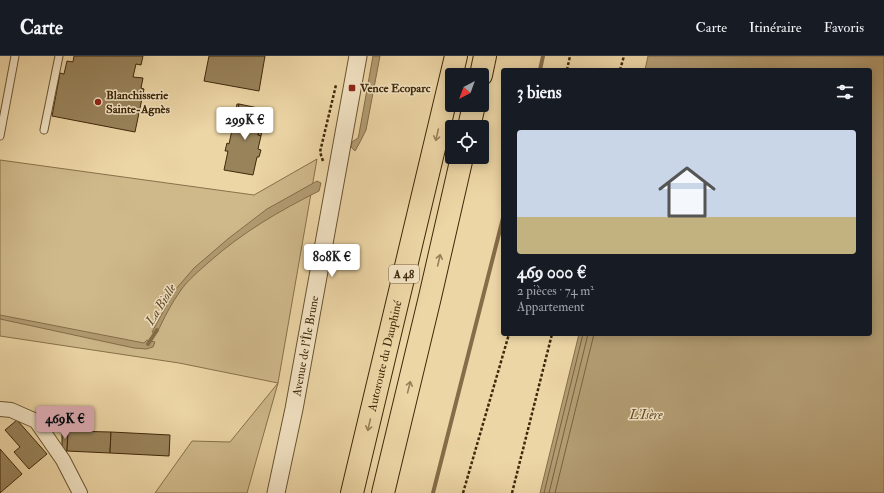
<!DOCTYPE html>
<html lang="fr">
<meta charset="utf-8">
<style>
body{margin:0;font-family:"IM FELL Double Pica",serif;background:#242831;color:#f1f3f6;height:100vh;display:flex;flex-direction:column;font-size:15px;white-space:nowrap}
*{box-sizing:border-box;margin:0}
p{font-size:13px;color:#9ea1a6}
.icon{flex:none;width:22px;height:22px;fill:none;stroke:currentColor;stroke-width:2;stroke-linecap:round;stroke-linejoin:round}
.map{position:relative;flex:1;overflow:hidden}
.side{position:absolute;left:501px;top:12px;width:371px;height:268px;display:flex;flex-direction:column;background:#171b24;border-radius:4px;box-shadow:0 2px 10px #0003}
.side>*{flex:none}
.needle{width:26px;rotate:221deg}
.tools{position:absolute;left:445px;top:12px;display:grid;gap:8px}
.tools a{display:grid;place-items:center;width:44px;height:44px;border-radius:4px;background:#171b24;box-shadow:0 2px 10px #0003;font-size:20px}
.price{position:absolute;translate:-50% -34px;padding:0 9px;border-radius:4px;background:#fff;color:#222;font-size:13px;line-height:26px;filter:drop-shadow(0 1px 2px #0008)}
.price::after{content:'';position:absolute;left:50%;top:24px;width:12px;height:9px;margin-left:-6px;background:inherit;clip-path:polygon(0 0,100% 0,50% 100%)}
.price.selected{background:#c59692;color:#111}
ul{padding:0;list-style:none}
li{display:grid;align-content:center;gap:8px;height:212px;padding:0 16px}
li span{display:grid;place-items:center;height:124px;border-radius:4px;color:#555}
li>.icon{margin-inline-start:auto}
span .icon{width:72px;height:72px;fill:#fffc;stroke-width:1}
li b{font-size:17px}
h2{display:flex;justify-content:space-between;align-items:center;height:48px;padding:0 16px;font-size:17px}
header{display:flex;align-items:center;gap:24px;box-sizing:border-box;height:56px;padding:0 20px;background:#171b24;border-bottom:1px solid #363941}
header strong{font-size:19px}
nav{display:flex;gap:22px;margin-inline-start:auto;font-size:14px}
.map>svg:first-child{display:block}
</style>
<header>
<strong>Carte</strong>
<nav><a>Carte</a><a>Itinéraire</a><a>Favoris</a></nav>
</header>
<div class="map">
<svg width="884" height="437" viewBox="0 0 884 437">
<rect width="100%" height="100%" fill="#edd6a6"/>
<filter id="stains"><feTurbulence type="fractalNoise" baseFrequency=".005" numOctaves="4"/><feColorMatrix values="0 0 0 0 .2 0 0 0 0 .09 0 0 0 0 .02 0 0 0 .5 -.17"/></filter>
<radialGradient id="worn" r=".72"><stop offset=".6" stop-color="#630" stop-opacity="0"/><stop offset="1" stop-color="#630" stop-opacity=".3"/></radialGradient>
<polygon fill="#cfb98b" stroke="#87714a" points="317,103 278,327 247,437 155,437 192,385 230,386 278,327 179,307 0,280 0,104 254,139"/>
<g fill="#b29b71" stroke="#846d48">
<polygon points="373,0 380,0 366,74 360,86 355,95 351,91 352,86 358,82 359,78"/>
<polygon points="648,0 884,0 884,437 540,437 579,278 870,278 870,14 645,14"/>
<path d="M317 125 321 127 319 135C279 155 243 176 209 206 199 215 188 224 181 234 171 248 164 262 157 277L152 276 175 234 194 212 229 182 267 153Z"/>
<polygon points="0,259 144,287 147,284 155,286 153,291 146,293 134,292 0,263"/>
</g>
<g fill="none" stroke-linecap="round" stroke-linejoin="round">
<g stroke="#78623e" stroke-width="1">
<polyline points="544,437 583,278"/>
<polyline points="549,437 588,278"/>
<polyline points="555,437 594,278"/>
</g>
<g stroke="#846d48" stroke-width="4">
<polyline points="540,14 543,0"/>
<polyline points="148,288 157,274"/>
<polyline points="433,437 503,162"/>
</g>
</g>
<g fill="#99835b" stroke="#3f290a">
<polygon points="74,0 143,0 141,9 136,8 133,21 143,22 141,32 144,33 135,76 52,60 60,17 64,18 67,5 73,6"/>
<polygon points="209,0 265,0 259,35 204,25"/>
<polygon points="237,48 239,48 234,75 232,74"/>
<polygon points="239,48 263,53 258,79 261,80 258,93 261,94 259,101 257,101 253,119 224,114 228,95 225,95 227,87 229,88 232,74 234,75"/>
<polygon points="263,53 266,53 261,80 258,79"/>
<polygon points="222,66 229,67 227,74 221,73"/>
<polygon points="17,364 47,398 29,413 14,396 20,391 5,374"/>
<polygon points="62,374 68,375 67,395 62,395"/>
<polygon points="68,375 111,376 110,397 67,395"/>
<polygon points="111,376 170,379 169,400 110,397"/>
<polygon points="0,393 22,418 0,437"/>
</g>
<g fill="none" stroke-linecap="round" stroke-linejoin="round">
<g stroke="#6a5431" stroke-width="9">
<g id="service">
<polyline points="44,74 59,0"/>
<polyline points="0,80 15,0"/>
</g>
</g>
<g stroke="#6a5431" stroke-width="16">
<polyline id="minor" points="0,353 11,354 36,365 63,404 80,437"/>
</g>
<g stroke="#6a5431" stroke-width="19">
<g id="tertiary">
<path id="s1" d="M276 437 294 353 358 0"/>
</g>
</g>
<g stroke="#3f290a" stroke-width="24">
<g id="motorway">
<polyline points="481,19 485,0"/>
<polyline points="469,71 474,49"/>
<path id="s2" d="M352 437 456 0"/>
<polyline points="383,437 430,241 462,101"/>
</g>
</g>
<g stroke="#3f290a" stroke-width="2.5" stroke-dasharray="3 2" stroke-linecap="butt">
<polyline points="567,14 570,0"/>
<polyline points="620,14 624,0"/>
<polyline points="323,105 320,96 336,29"/>
<polyline points="463,437 509,278"/>
<polyline points="512,437 552,278"/>
</g>
<use href="#service" stroke="#f3e4c5" stroke-width="7"/>
<use href="#minor" stroke="#f3e4c5" stroke-width="14"/>
<use href="#tertiary" stroke="#f3e4c5" stroke-width="17"/>
<use href="#motorway" stroke="#edd6a6" stroke-width="22"/>
</g>
<defs><path id="oneway-shaft" d="M-6 0H5M1.5-3L5.5 0L1.5 3" fill="none" stroke-width="1.6" stroke-linecap="round" stroke-linejoin="round"/></defs>
<g stroke="#968058">
<use href="#oneway-shaft" transform="translate(437 79) rotate(103)"/>
<use href="#oneway-shaft" transform="translate(439 204) rotate(-77)"/>
<use href="#oneway-shaft" transform="translate(409 331) rotate(-76)"/>
<use href="#oneway-shaft" transform="translate(369 369) rotate(103)"/>
</g>
<g fill="#8f2418" stroke="#f3e4c5" stroke-width="1.5">
<rect x="348" y="28" width="8" height="8" rx="2"/>
<circle cx="98" cy="46" r="4"/>
</g>
<g text-anchor="middle" stroke-width="3" stroke-linejoin="round" paint-order="stroke">
<rect fill="#f3e4c5" stroke="#756142" stroke-width="1" x="389" y="209" width="30" height="18" rx="3"/>
<g font-size="11" font-weight="bold" fill="#3f290a">
<text x="404" y="222">A 48</text>
</g>
<g font-size="12" font-weight="bold" fill="#3f290a" stroke="#f3e4c5" text-anchor="start">
<text x="360" y="36">Vence Ecoparc</text>
<text x="106" y="43">Blanchisserie<tspan x="106" dy="14">Sainte-Agnès</tspan></text>
</g>
<g font-size="12" fill="#3f290a" stroke="#f3e4c5">
<text dy="4" stroke="none"><textPath href="#s1" startOffset="150">Avenue de l'Île Brune</textPath></text>
<text dy="4" stroke="none"><textPath href="#s2" startOffset="141">Autoroute du Dauphiné</textPath></text>
</g>
<g font-size="13" font-style="italic" fill="#624b29" stroke="#f3e4c5">
<text transform="translate(160 248) rotate(-58)" y="5">La Biolle</text>
<text x="646" y="363">L'Isère</text>
</g>
</g>
<rect width="100%" height="100%" filter="url(#stains)"/>
<rect width="100%" height="100%" fill="url(#worn)"/>
</svg>
<div class="tools">
<a><svg class="needle" viewBox="-14 -14 28 28"><path d="M0-13l5 13h-10z" fill="#e53935"/><path d="M0 13l5-13h-10z" fill="#9ea1a6"/></svg></a>
<a><svg class="icon" aria-label="locate" viewBox="0 0 24 24"><circle cx="12" cy="12" r="6"/><path d="M12 2v4M12 18v4M2 12h4M18 12h4"/></svg></a>
</div>
<b class="price" style="left:245px;top:85px">299K €</b>
<b class="price" style="left:332px;top:222px">808K €</b>
<b class="price selected" style="left:65px;top:384px">469K €</b>
<section class="side">
<h2>3 biens<svg class="icon" aria-label="filters" viewBox="0 0 24 24"><path d="M4 7h16M4 17h16"/><circle cx="9" cy="7" r="2"/><circle cx="15" cy="17" r="2"/></svg></h2>
<ul>
<li><span style="background:linear-gradient(#c9d6e8 70%,#c2b280 0)"><svg class="icon" aria-label="home" viewBox="0 0 24 24"><path d="M3 11l9-7 9 7M6 9v11h12V9"/></svg></span><div><b>469 000 €</b><p>2 pièces · 74 m²</p><p>Appartement</p></div></li>
</ul>
</section>
</div>
